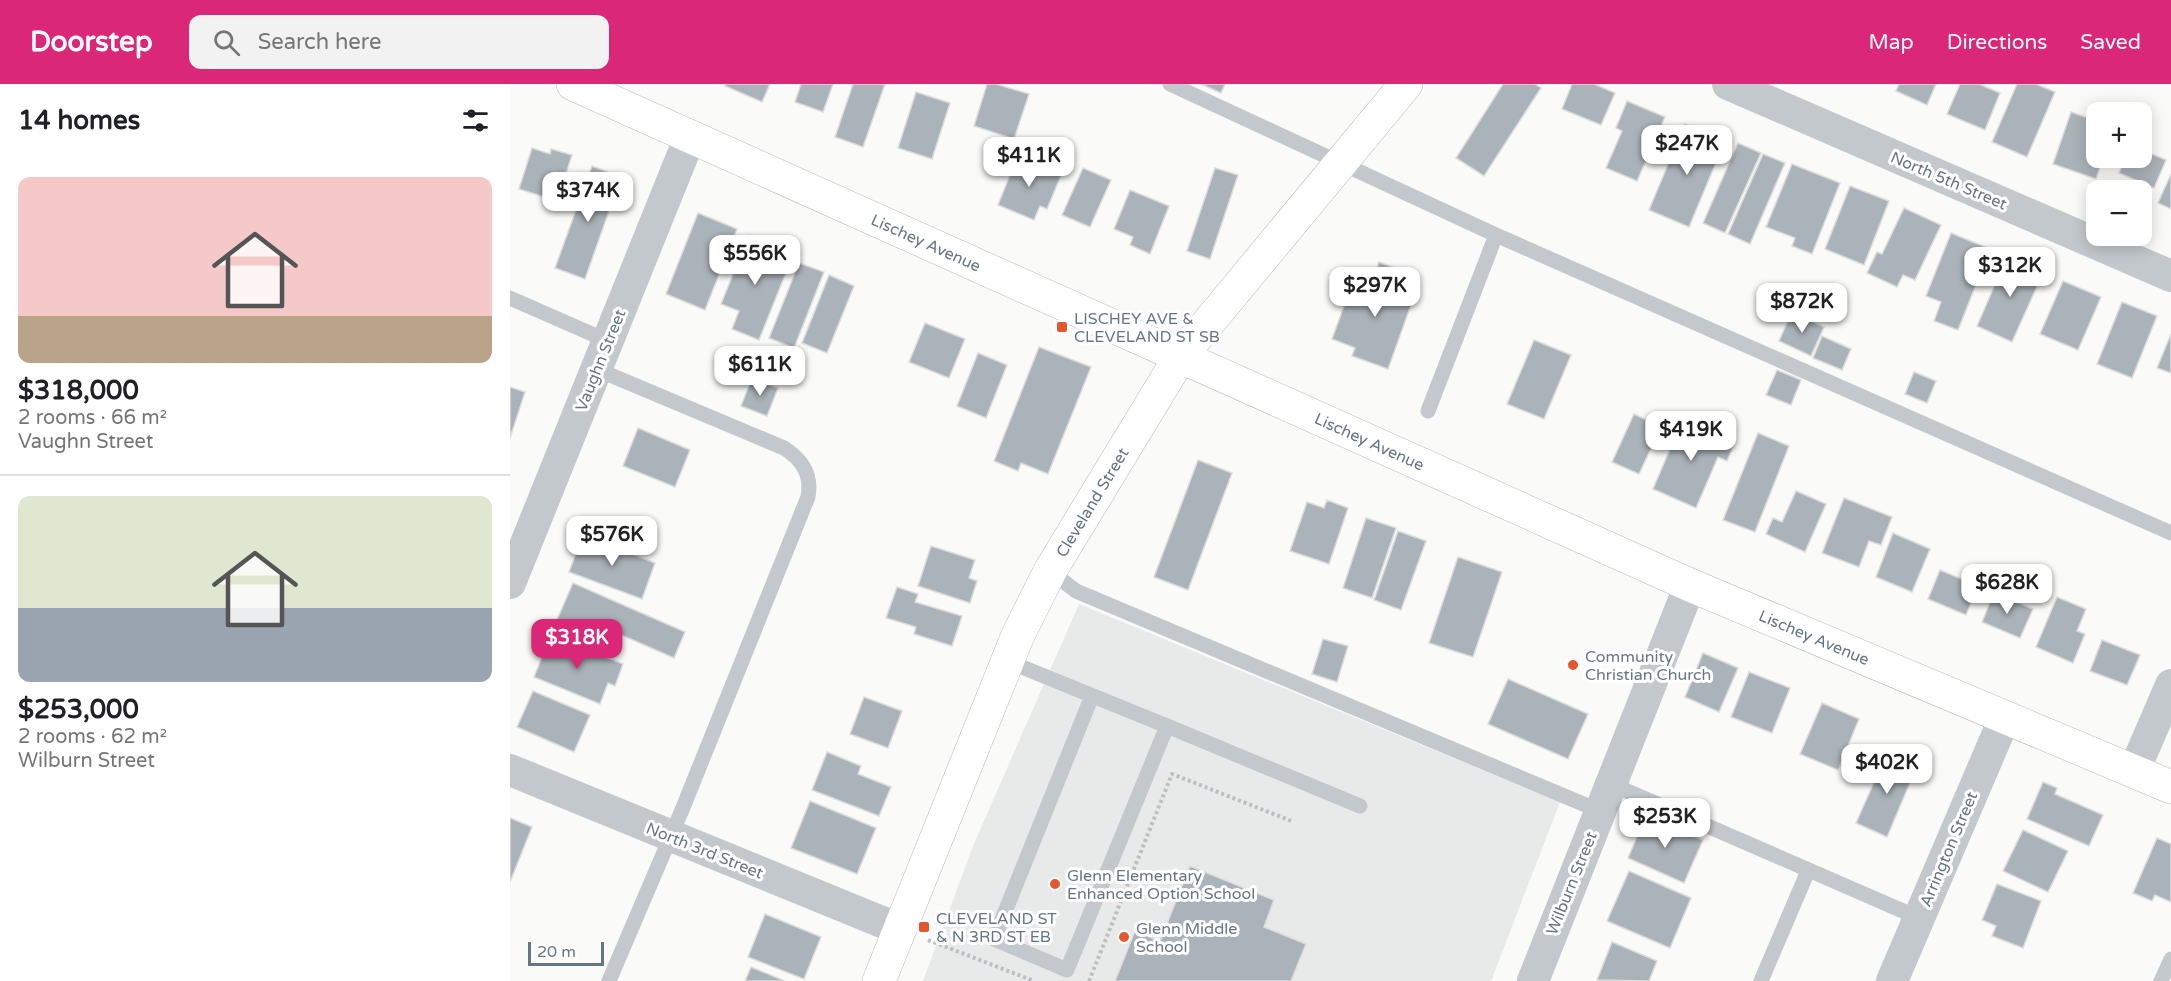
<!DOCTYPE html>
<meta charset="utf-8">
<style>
body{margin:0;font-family:"Varela Round",sans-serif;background:#f2f2f2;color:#202124;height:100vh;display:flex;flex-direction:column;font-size:22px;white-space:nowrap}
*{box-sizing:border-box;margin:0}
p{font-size:20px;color:#757577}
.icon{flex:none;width:33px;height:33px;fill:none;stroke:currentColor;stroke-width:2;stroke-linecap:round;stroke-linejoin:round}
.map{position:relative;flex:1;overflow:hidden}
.drawer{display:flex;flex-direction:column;background:#fff;width:510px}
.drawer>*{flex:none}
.fabs{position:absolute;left:1576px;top:18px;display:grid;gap:12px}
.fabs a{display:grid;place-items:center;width:66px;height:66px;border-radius:12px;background:#fff;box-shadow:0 3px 15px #0003;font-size:30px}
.scale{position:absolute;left:18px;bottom:15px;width:76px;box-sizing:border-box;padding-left:6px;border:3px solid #657683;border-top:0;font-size:16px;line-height:21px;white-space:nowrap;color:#657683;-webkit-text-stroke:4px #fff;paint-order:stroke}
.price{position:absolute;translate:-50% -51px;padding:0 14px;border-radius:12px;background:#fff;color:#222;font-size:20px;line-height:39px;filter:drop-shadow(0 2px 3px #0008)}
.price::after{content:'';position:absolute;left:50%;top:36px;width:18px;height:14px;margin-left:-9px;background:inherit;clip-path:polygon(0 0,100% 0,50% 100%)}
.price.selected{background:#db2777;color:#fff}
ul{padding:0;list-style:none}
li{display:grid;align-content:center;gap:12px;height:318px;padding:0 18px}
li+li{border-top:2px solid #e0e0e0}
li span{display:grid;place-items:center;height:186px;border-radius:12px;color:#555}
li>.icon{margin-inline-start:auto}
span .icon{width:108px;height:108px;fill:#fffc;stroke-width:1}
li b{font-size:26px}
h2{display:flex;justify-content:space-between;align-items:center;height:72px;padding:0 18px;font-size:26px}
header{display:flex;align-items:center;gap:36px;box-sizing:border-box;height:84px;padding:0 30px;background:#db2777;color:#fff}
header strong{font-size:28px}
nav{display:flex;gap:33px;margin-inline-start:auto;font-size:21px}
.search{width:420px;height:54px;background:#f2f2f2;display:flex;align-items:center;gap:15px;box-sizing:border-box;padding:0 21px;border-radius:12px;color:#757577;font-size:22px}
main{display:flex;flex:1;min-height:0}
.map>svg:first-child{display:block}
</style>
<header>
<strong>Doorstep</strong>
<div class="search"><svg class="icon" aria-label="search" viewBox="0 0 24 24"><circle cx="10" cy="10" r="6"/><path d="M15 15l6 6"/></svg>Search here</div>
<nav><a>Map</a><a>Directions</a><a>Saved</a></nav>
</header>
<main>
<section class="drawer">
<h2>14 homes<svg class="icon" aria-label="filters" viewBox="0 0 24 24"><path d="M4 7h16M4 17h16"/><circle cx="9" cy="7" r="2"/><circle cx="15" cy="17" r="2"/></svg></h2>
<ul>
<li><span style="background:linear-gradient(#f6c9c9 75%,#b9a48a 0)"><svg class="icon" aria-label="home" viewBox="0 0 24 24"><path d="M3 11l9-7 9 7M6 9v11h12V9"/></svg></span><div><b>$318,000</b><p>2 rooms · 66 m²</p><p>Vaughn Street</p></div></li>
<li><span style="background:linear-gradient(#dfe7d0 60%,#9aa5b1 0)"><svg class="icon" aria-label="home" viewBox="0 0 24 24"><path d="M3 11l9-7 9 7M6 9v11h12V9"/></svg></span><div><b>$253,000</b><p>2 rooms · 62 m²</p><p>Wilburn Street</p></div></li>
</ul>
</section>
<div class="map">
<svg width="1661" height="897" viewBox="0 0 1661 897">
<rect width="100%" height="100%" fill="#fafaf8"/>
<polygon fill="#e8e9e9" points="569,520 1050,718 981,897 413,897 463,762"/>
<g fill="#aab3b9" stroke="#dcdcda" stroke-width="1.5">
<polygon points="216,0 260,0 252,18 215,2"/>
<polygon points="291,0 323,0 313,28 285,18"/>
<polygon points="343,0 375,0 353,63 325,53"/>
<polygon points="477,0 486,0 519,10 504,55 464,42"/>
<polygon points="691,0 715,0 711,9"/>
<polygon points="993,0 1025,0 1031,4 974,92 946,74"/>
<polygon points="1062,0 1084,0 1105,9 1091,41 1052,25"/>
<polygon points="1389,0 1426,0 1417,21 1386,7"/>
<polygon points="1450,0 1469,0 1490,9 1475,46 1437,30"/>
<polygon points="1507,0 1526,0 1545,8 1517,73 1482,58"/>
<polygon points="406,8 440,19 422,75 388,64"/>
<polygon points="1117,17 1155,33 1127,97 1096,84 1112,47 1106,44"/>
<polygon points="1561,28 1587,37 1587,74 1593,74 1586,95 1543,80"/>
<polygon points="1175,40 1215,57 1179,143 1139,126"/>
<polygon points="1228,59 1251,69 1215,149 1193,139"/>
<polygon points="22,64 40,70 41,65 62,71 47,117 9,105"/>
<polygon points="1632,66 1656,76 1644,104 1609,89 1615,74 1632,74"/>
<polygon points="1253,70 1275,79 1240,160 1218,150"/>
<polygon points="508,71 552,89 537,125 530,122 524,136 488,121"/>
<polygon points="1282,80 1330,99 1302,170 1282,162 1285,154 1256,143"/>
<polygon points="82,82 111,93 75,195 45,184"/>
<polygon points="573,84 601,96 580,143 552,131"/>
<polygon points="705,84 728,91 700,175 677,167"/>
<polygon points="1661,90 1661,125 1648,119"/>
<polygon points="1340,102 1379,117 1354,181 1315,165"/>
<polygon points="620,106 659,122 640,170 620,161 623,153 604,145"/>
<polygon points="1394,124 1431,141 1405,196 1393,191 1387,203 1357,189 1367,168 1372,170"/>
<polygon points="188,129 227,145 195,226 156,210"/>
<polygon points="1441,149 1480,165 1448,246 1424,237 1431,218 1416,212"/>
<polygon points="239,151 267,162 264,170 281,176 249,256 222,245 229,227 211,220"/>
<polygon points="1498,171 1534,187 1502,258 1467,242"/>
<polygon points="869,178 895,188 887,212 902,218 878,285 842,272 845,264 822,255 841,203 858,209"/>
<polygon points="289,179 314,188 284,264 259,254"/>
<polygon points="319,191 344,202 317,269 292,259"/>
<polygon points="1553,197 1591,213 1568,266 1530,250"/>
<polygon points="1612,218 1647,232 1622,294 1587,280"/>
<polygon points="1282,228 1314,243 1301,272 1269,257"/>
<polygon points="415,239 455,255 439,294 399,278"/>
<polygon points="1661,250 1661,289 1647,284"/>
<polygon points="1312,252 1341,265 1332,286 1303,274"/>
<polygon points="1024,256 1061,271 1034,335 997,320"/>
<polygon points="529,263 581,283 538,390 511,379 508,387 484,377"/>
<polygon points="468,269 497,281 476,334 447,322"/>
<polygon points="1267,286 1291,296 1281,321 1256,311"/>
<polygon points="1404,288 1426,297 1417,319 1395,310"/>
<polygon points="242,294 268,304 257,332 231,322"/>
<polygon points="0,303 15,308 0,354"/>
<polygon points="1124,330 1151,343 1129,390 1102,378"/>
<polygon points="1174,332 1199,343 1197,349 1224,360 1217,377 1208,373 1186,424 1143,405"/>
<polygon points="128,344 180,366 165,403 113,382"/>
<polygon points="1248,349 1279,362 1245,448 1213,436"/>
<polygon points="688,376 722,389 678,506 644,493"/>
<polygon points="1286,407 1316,420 1295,468 1256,450 1263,434 1272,438"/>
<polygon points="1334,414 1382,433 1371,461 1359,457 1349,483 1312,469"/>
<polygon points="817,416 838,424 819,480 780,467 797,418 814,424"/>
<polygon points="856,434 886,444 862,514 833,504"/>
<polygon points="888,447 916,457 891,526 864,516"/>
<polygon points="1383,449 1420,465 1402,508 1366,493"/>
<polygon points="73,451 145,479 132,515 59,488"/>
<polygon points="421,462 465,476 459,494 467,497 460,519 408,502"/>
<polygon points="948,473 992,488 963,573 919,559"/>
<polygon points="1430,486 1468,502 1456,531 1418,515"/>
<polygon points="63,499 175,548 164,574 107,549 102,562 46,538"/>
<polygon points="387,503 408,510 405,518 452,532 442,562 404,550 406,543 376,534"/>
<polygon points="1484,509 1523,525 1510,554 1472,538"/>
<polygon points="1547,513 1576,525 1567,547 1575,550 1563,579 1526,563"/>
<polygon points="41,551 113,580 105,602 98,599 90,620 24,593"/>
<polygon points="813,555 838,562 827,598 802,590"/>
<polygon points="1592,556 1630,571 1617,601 1580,587"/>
<polygon points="1193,569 1228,584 1209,628 1175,613"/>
<polygon points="1239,588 1280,604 1262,649 1221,633"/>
<polygon points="998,595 1078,630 1058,675 978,640"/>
<polygon points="23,607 80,631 64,668 7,643"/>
<polygon points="354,613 392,627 378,664 340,650"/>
<polygon points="1312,619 1349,635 1328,686 1290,670"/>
<polygon points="317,668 351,682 348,690 381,703 369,732 302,706"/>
<polygon points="1377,669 1407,682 1377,753 1346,739"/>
<polygon points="1533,698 1547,704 1545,710 1593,731 1579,762 1517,735"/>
<polygon points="300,717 366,744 347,790 281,764"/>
<polygon points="1136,732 1193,756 1174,799 1118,774"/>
<polygon points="0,734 22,743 0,798"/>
<polygon points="1513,746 1558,767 1538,808 1493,787"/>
<polygon points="1647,754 1661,760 1661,818 1645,811 1642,817 1623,809"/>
<polygon points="680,782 764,816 754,843 796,860 781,897 605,897 625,847 650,857"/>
<polygon points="1119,787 1181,814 1160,864 1097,837"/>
<polygon points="1487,800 1531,817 1513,864 1482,852 1486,842 1472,836"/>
<polygon points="255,830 311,853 294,895 238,873"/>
<polygon points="1102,858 1147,877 1139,897 1087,896"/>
<polygon points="241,883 275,897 235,897"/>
</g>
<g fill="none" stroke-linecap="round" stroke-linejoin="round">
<g stroke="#b3babf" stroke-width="34">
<g id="secondary">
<path id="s1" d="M63 0 1180 501 1661 703"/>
<path id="s2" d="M369 897 508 551 540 487 670 273 896 0"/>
</g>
</g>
<g stroke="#bbbfc2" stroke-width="4" stroke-dasharray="3 3" stroke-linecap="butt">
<polyline points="418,856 524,897"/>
<polyline points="579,897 662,690 784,738"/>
</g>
<g stroke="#c3c8cc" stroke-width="15">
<polyline points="660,0 986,151 1661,449"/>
<polyline points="0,214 98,257"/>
<path d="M86 285 274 364C293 376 302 391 298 413L172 726 99 897"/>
<polyline points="918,327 986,151"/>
<polyline points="540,487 566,507 1090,727"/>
<polyline points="497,577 657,642 557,886 484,855 582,612"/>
<polyline points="657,642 850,722"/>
<polyline points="1101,700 1409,834"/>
<polyline points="1251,897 1298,787"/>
<polyline points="1651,897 1661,875"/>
</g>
<g stroke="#c3c8cc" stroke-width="32">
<polyline points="1218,0 1661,192"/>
<polyline points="0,499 180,53"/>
<polyline points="0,686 389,845"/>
<polyline points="1624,687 1661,601"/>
<polyline points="1023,897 1180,501"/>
<polyline points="1382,897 1495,633"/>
</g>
<use href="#secondary" stroke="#fff" stroke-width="33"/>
</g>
<g fill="#e4572e" stroke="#fff" stroke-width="2">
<rect x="546" y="237" width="12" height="12" rx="3"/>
<circle cx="1063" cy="581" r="6"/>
<circle cx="545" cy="800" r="6"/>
<rect x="408" y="837" width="12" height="12" rx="3"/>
<circle cx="614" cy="853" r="6"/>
</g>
<g text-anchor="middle" stroke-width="6" stroke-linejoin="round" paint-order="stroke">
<g font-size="16" fill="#657683" stroke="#fff">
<text transform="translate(1439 96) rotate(23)" y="6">North 5th Street</text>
<text dy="6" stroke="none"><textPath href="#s1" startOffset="387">Lischey Avenue</textPath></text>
<text transform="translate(90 276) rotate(-68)" y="6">Vaughn Street</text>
<text dy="6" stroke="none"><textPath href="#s1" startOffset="873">Lischey Avenue</textPath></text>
<text dy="6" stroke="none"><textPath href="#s2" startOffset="525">Cleveland Street</textPath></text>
<text dy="6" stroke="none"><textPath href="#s1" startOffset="1359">Lischey Avenue</textPath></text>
<text transform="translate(1438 765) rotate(-67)" y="6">Arrington Street</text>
<text transform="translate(195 766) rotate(22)" y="6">North 3rd Street</text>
<text transform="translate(1061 799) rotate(-68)" y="6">Wilburn Street</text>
</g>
<g font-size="16" fill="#657683" stroke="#fff" text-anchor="start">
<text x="564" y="240">LISCHEY AVE &amp;<tspan x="564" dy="18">CLEVELAND ST SB</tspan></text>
<text x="1075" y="578">Community<tspan x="1075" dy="18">Christian Church</tspan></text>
<text x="557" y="797">Glenn Elementary<tspan x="557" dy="18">Enhanced Option School</tspan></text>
<text x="426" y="840">CLEVELAND ST<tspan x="426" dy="18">&amp; N 3RD ST EB</tspan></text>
<text x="626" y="850">Glenn Middle<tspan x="626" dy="18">School</tspan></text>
</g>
</g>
</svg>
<div class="fabs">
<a>+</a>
<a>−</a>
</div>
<div class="scale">20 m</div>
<b class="price" style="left:1177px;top:92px">$247K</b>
<b class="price" style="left:519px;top:104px">$411K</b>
<b class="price" style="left:78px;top:139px">$374K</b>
<b class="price" style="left:245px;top:202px">$556K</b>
<b class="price" style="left:1500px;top:214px">$312K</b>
<b class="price" style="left:865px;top:234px">$297K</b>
<b class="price" style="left:1292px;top:250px">$872K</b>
<b class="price" style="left:250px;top:313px">$611K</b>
<b class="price" style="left:1181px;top:378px">$419K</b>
<b class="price" style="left:102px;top:483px">$576K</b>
<b class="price" style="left:1497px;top:531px">$628K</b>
<b class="price selected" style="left:67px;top:586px">$318K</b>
<b class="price" style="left:1377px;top:711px">$402K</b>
<b class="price" style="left:1155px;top:765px">$253K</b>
</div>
</main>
